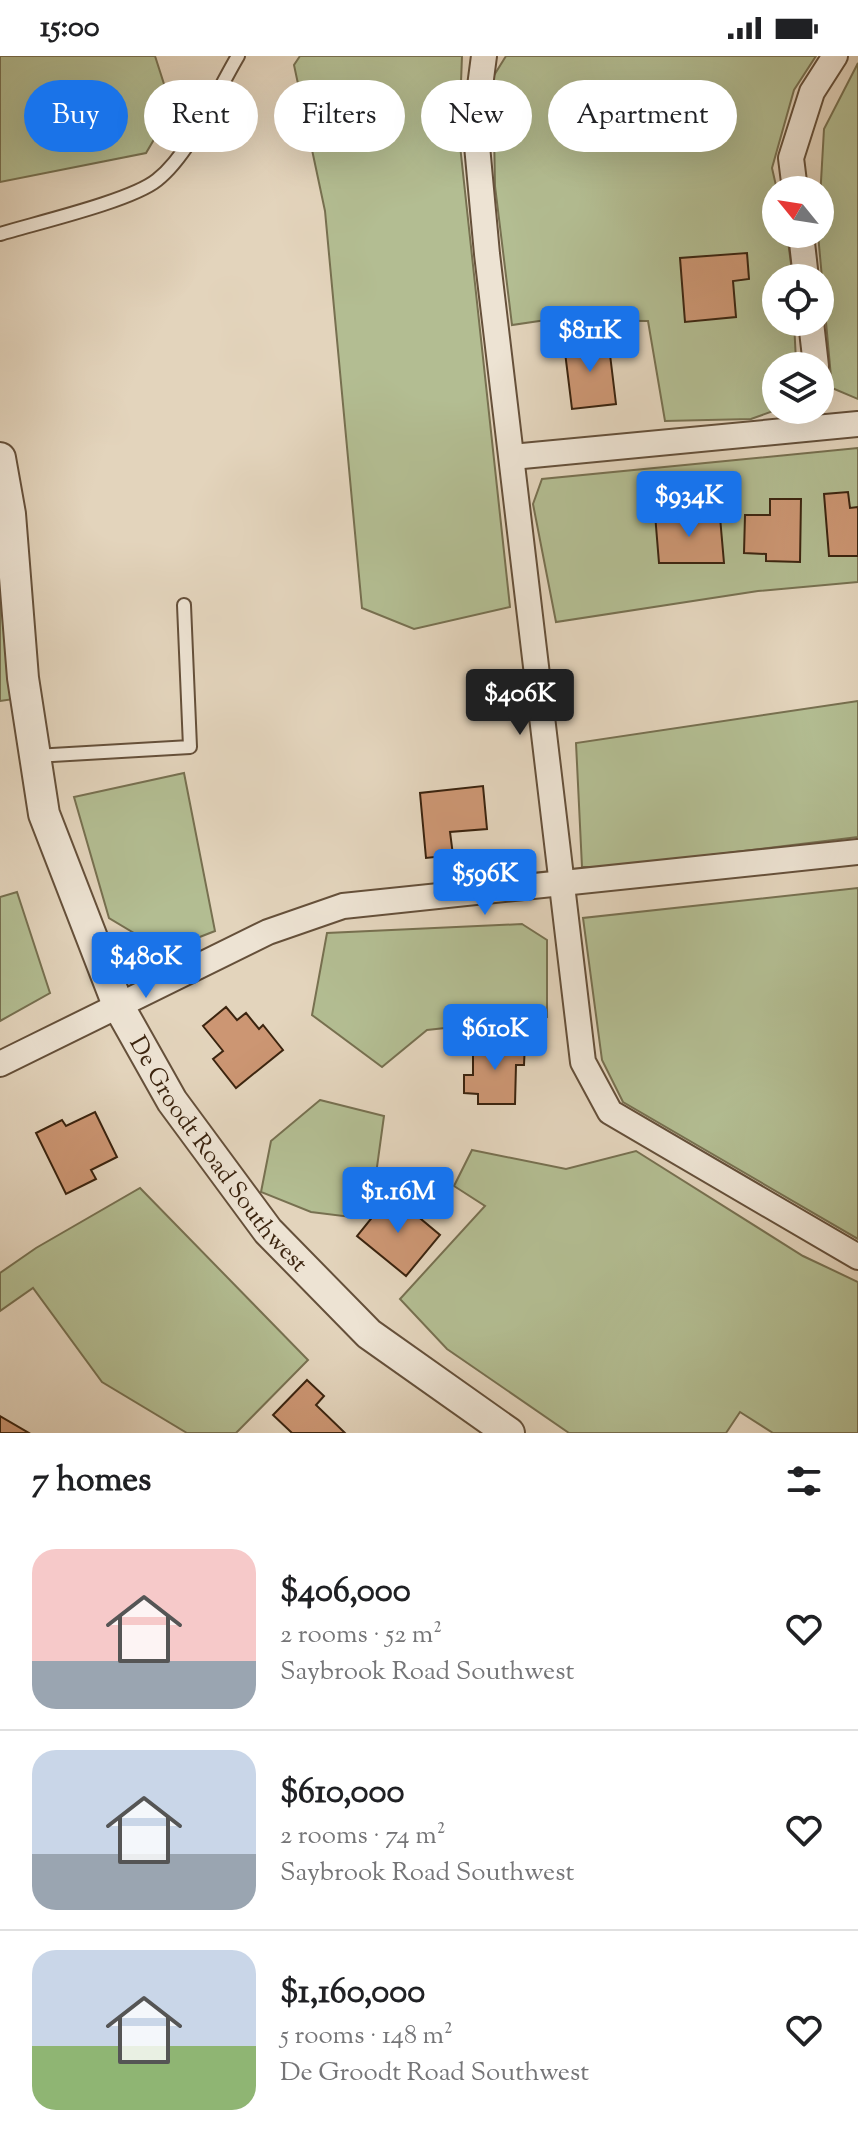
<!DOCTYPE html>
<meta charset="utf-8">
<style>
body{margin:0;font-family:"Sorts Mill Goudy",serif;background:#f2f2f2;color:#202124;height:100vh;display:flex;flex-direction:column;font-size:30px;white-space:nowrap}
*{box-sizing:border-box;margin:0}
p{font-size:26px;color:#757577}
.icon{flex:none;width:44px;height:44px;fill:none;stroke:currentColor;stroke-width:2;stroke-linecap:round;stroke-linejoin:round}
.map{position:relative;height:1377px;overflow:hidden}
.sheet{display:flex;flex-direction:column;background:#fff;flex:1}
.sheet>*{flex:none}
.top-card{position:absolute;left:24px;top:24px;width:810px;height:72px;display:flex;gap:16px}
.needle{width:52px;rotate:300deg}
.tools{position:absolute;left:762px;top:120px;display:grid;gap:16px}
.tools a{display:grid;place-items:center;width:72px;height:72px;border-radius:50%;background:#fff;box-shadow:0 8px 32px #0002;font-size:40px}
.price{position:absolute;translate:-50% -68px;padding:0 18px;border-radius:8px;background:#1a73e8;color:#fff;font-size:26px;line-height:52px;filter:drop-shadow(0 2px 4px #0008)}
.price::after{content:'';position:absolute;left:50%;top:48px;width:24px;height:18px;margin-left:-12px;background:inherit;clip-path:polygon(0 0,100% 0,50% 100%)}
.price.active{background:#222;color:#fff}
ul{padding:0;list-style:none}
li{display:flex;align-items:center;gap:24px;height:200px;padding:0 32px}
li+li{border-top:2px solid #e0e0e0}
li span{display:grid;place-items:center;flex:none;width:224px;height:160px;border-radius:24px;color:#555}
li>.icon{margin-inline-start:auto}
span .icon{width:96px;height:96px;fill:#fffc;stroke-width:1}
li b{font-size:34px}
h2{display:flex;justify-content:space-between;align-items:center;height:96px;padding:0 32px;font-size:34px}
.pill{padding:0 28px;border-radius:36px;background:#fff;box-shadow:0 8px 32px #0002;font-size:28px;line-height:72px}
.pill.active{background:#1a73e8;color:#fff}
.status{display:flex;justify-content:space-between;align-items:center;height:56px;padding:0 40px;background:#fff;direction:ltr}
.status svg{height:22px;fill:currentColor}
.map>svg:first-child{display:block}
</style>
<div class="status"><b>15:00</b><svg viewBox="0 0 49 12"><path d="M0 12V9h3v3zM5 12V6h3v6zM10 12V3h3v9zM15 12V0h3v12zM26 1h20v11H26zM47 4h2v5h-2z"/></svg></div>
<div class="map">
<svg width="858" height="1377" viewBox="0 0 858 1377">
<rect width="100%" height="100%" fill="#e3d4bc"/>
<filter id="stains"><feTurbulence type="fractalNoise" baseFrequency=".0025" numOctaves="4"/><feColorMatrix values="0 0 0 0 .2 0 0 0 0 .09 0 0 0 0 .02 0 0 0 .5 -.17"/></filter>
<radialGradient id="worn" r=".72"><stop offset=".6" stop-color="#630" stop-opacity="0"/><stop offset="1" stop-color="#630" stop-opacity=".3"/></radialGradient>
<g fill="#b3bd92" stroke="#777050" stroke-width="2">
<polygon points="0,0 155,0 172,53 146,97 0,126"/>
<polygon points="300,0 462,0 459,80 510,551 414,573 362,552 325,155 294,9"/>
<polygon points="506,0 816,0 794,34 772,112 777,134 776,178 787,178 793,222 776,222 776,266 794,266 796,305 795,310 776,310 776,354 751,363 665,365 648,265 546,264 512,269 495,130 493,21"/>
<polygon points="858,7 858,343 832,332 818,178 824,73"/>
<polygon points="858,392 858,526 758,535 556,566 533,448 542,423"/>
<polygon points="0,492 14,643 0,645"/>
<polygon points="858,645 858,781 612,811 582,811 576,687"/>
<polygon points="184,717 215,875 164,895 109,862 74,741"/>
<polygon points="858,832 858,1183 623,1046 602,1004 583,862"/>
<polygon points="17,836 50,937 0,965 0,841"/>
<polygon points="522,868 547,884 547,961 427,974 382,1011 312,959 327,877"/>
<polygon points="320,1044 384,1060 377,1111 351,1161 311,1156 261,1136 271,1085"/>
<polygon points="472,1094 566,1113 636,1095 803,1200 858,1226 858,1377 773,1377 740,1356 726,1377 569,1377 447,1293 400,1243 485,1150 454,1130"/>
<polygon points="140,1132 308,1304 236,1377 187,1377 102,1326 33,1232 0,1255 0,1217 36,1192"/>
</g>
<g fill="#cc9673" stroke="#3b240f" stroke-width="2">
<polygon points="747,197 749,223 733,225 736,261 685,266 680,202"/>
<polygon points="608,282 616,348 572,353 564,288"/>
<polygon points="848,436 850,452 858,451 858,500 829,500 824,438"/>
<polygon points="770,443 801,443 800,506 766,505 766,498 744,497 745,459 770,459"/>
<polygon points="687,455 688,464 720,461 724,507 659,507 655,458"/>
<polygon points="483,730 487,773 450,776 453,799 426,802 420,737"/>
<polygon points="226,951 237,964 246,957 259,973 263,969 283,994 236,1032 213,1003 223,995 203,970"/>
<polygon points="473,986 525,986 524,1009 516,1009 515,1048 478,1048 478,1038 464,1037 464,1019 473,1019"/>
<polygon points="95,1056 117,1101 91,1114 96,1123 66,1138 36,1077 62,1064 66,1070"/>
<polygon points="391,1138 440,1179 406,1220 357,1180"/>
<polygon points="307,1324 324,1340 316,1349 345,1377 292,1377 273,1359"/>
<polygon points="0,1360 29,1377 0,1377"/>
</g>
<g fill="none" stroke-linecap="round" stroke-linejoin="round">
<g stroke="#65503a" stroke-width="16">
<g id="service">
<path d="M0 178C36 167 131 145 157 124 190 98 216 37 238 0"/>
<polyline points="35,700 190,691 184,549"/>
</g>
</g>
<g stroke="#65503a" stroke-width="28">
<g id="minor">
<polyline points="484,0 475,68 487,198 583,1006 610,1056 858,1201"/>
<polyline points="795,134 791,102 812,36 835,0"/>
<polyline points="801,178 806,222"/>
<polyline points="811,266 816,310"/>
<polyline points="512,401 858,368"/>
<polyline points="0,1008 268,876 343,850 858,796"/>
</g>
</g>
<g stroke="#65503a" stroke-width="34">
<g id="tertiary">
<path id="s1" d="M0 402 10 458 23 622 44 758 118 949 172 1045 268 1175 369 1278 509 1377"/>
</g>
</g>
<use href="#service" stroke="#ede3d3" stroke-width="12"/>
<use href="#minor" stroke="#ede3d3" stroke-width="24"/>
<use href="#tertiary" stroke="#ede3d3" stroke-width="30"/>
</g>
<g text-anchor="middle" stroke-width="6" stroke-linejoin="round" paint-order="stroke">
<g font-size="24" fill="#3b240f" stroke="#ede3d3">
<text dy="8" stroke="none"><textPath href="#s1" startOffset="744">De Groodt Road Southwest</textPath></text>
</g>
</g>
<rect width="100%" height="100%" filter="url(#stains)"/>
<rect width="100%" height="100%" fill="url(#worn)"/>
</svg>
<div class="tools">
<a><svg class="needle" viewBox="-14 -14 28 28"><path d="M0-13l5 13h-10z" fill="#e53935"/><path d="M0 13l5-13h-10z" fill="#757577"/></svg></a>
<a><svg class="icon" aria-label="locate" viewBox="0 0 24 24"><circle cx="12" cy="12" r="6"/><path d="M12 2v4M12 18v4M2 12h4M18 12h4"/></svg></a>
<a><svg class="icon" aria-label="layers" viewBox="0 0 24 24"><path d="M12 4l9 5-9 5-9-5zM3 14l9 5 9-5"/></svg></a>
</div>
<b class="price" style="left:590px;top:318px">$811K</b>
<b class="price" style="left:689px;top:483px">$934K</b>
<b class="price active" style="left:520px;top:681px">$406K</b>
<b class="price" style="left:485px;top:861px">$596K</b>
<b class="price" style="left:146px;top:944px">$480K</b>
<b class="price" style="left:495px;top:1016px">$610K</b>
<b class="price" style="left:398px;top:1179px">$1.16M</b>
<div class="top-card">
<a class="pill active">Buy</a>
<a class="pill">Rent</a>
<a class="pill">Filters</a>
<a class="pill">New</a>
<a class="pill">Apartment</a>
</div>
</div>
<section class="sheet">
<h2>7 homes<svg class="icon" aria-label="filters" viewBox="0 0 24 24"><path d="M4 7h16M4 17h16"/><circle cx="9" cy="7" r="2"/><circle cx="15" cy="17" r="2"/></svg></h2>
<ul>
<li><span style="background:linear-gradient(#f6c9c9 70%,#9aa5b1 0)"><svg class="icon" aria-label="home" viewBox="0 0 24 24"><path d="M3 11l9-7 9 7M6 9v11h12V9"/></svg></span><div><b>$406,000</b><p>2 rooms · 52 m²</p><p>Saybrook Road Southwest</p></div><svg class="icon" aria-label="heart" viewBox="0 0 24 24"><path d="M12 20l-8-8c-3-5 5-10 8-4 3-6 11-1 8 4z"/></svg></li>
<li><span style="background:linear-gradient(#c9d6e8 65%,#9aa5b1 0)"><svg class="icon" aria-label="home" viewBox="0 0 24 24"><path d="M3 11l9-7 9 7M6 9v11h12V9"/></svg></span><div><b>$610,000</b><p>2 rooms · 74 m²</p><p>Saybrook Road Southwest</p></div><svg class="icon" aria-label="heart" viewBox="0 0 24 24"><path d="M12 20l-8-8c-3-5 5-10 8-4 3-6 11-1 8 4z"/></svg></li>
<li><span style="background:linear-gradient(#c9d6e8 60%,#8fb573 0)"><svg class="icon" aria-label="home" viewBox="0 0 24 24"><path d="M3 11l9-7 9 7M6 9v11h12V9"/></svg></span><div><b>$1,160,000</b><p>5 rooms · 148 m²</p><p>De Groodt Road Southwest</p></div><svg class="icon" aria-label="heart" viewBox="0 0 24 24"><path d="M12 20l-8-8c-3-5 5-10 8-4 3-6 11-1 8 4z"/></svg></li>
</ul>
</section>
